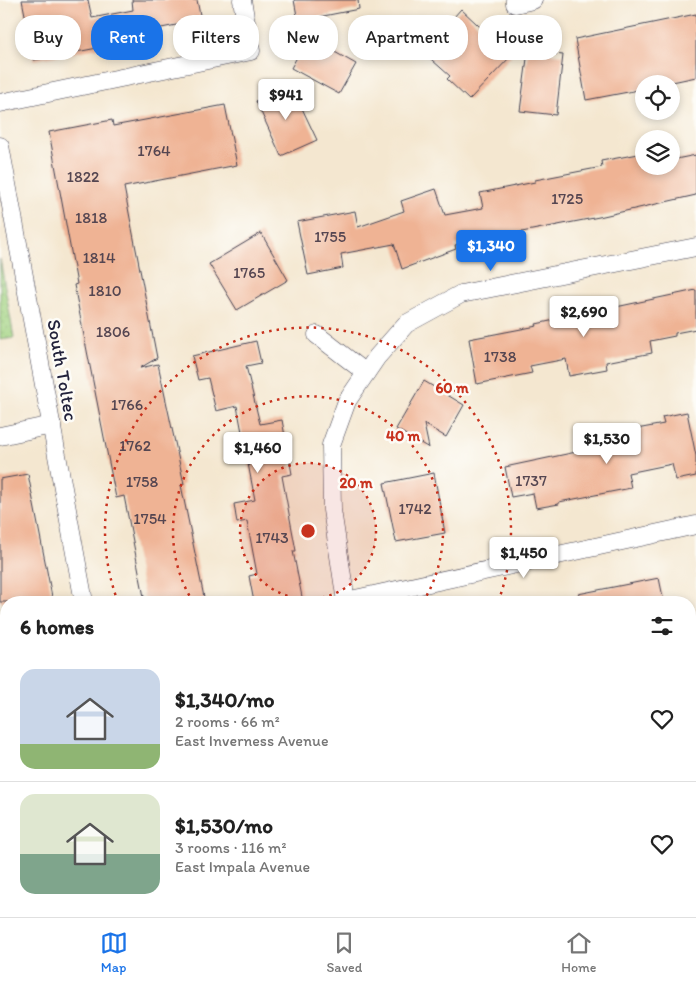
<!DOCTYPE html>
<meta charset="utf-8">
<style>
body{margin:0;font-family:Itim,sans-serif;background:#f2f2f2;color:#222;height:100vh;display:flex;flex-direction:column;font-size:19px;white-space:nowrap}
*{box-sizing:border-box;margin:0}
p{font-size:16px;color:#767676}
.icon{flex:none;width:28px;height:28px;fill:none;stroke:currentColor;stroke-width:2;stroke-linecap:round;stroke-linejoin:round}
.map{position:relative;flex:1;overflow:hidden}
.details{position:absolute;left:0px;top:596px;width:696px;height:321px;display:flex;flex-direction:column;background:#fff;border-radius:20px 20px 0 0;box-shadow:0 2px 8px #0003}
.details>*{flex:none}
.hud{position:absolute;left:15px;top:15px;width:666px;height:45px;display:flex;gap:10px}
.tools{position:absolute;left:635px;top:75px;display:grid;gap:10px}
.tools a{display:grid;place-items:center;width:45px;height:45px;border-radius:50%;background:#fff;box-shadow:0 2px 8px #0003;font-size:25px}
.price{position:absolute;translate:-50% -42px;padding:0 11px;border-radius:5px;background:#fff;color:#222;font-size:16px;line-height:32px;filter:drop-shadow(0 1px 2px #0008)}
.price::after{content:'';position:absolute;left:50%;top:30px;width:15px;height:11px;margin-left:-8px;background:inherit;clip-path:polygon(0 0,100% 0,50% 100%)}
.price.active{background:#1a73e8;color:#fff}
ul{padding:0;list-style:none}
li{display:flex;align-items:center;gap:15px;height:125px;padding:0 20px}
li+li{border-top:1px solid #e0e0e0}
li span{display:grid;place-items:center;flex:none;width:140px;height:100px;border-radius:15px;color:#555}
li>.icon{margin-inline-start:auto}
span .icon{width:60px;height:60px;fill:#fffc;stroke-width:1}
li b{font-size:21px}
h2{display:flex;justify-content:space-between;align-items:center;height:60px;padding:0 20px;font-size:21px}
.chip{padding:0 18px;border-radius:20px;background:#fff;box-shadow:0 2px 8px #0003;font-size:18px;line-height:45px}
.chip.active{background:#1a73e8;color:#fff}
.menu{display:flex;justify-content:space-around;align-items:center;height:70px;border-top:1px solid #e0e0e0;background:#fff;font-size:14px;color:#767676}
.menu a{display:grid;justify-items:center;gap:2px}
.menu .active{color:#1a73e8}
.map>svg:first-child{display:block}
</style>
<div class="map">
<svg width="696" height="917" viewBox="0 0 696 917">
<defs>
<pattern id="grass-dots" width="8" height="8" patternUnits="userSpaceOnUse" patternTransform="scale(1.25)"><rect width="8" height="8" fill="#a2d382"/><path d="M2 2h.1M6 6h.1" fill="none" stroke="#8bb571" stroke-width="1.8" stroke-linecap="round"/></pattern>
</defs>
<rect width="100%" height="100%" fill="#fdfcf7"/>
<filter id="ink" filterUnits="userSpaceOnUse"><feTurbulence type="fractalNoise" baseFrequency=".02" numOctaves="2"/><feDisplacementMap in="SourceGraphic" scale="10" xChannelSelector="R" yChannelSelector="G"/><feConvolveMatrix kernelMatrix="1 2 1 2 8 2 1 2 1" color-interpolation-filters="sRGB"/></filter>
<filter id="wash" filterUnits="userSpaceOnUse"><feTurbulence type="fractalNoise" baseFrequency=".0096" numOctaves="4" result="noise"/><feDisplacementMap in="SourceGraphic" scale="20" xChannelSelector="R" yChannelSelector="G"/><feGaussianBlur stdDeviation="1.12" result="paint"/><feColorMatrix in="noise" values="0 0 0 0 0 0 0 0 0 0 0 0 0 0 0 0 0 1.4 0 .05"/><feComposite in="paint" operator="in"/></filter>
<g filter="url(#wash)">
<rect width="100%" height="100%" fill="#f4e7d0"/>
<polygon fill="url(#grass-dots)" stroke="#627a5e" points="0,259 14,338 0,340"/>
<g id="blocks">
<g fill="#efb394">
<polygon points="22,0 88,0 92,18 133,10 132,0 197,0 201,20 107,39 108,46 34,60"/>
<polygon points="294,0 358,0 359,9 298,21"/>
<polygon points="461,9 511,56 469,100 447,79 450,76 423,52"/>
<polygon points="696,14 696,77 663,84 644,84 644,89 586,100 575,39"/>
<polygon points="308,37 356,64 339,94 291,68"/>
<polygon points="528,51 563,55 556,115 520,111"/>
<polygon points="291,85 317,140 281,156 256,101"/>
<polygon points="225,105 237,165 124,187 157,358 140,368 158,364 184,484 181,485 205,602 145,602 124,496 116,498 74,285 77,284 49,132 112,120 113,126"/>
<polygon points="644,153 644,166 671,166 671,160 696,155 696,195 599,217 455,245 456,249 402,269 394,244 341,254 343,268 308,275 297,222 355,211 358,227 404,211 401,201 436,189 445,215 483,208 480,193 535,182 535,180 602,167 601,161"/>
<polygon points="261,233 288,280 237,310 209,264"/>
<polygon points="696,290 696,329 675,333 675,336 650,341 652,353 606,362 607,369 569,376 566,359 530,366 532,373 477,384 469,339 537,326 536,324"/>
<polygon points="256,341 261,363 246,366 260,424 282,420 292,474 282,476 296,551 293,551 303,602 254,602 249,576 257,574 247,521 237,523 234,504 255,500 237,406 216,411 208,378 198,380 192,356"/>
<polygon points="424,381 464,405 446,437 424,424 429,448 396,429"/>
<polygon points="687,412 696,456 696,476 676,480 672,464 628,473 631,488 559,502 559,504 536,508 533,493 511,497 505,467 633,440 631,430 664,424 662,417"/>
<polygon points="434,473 445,533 396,542 384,483"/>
<polygon points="28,474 53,602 0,602 0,479"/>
<polygon points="659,578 664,602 579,602 578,594"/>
</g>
</g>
</g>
<g filter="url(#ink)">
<use href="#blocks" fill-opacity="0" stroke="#424051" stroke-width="1"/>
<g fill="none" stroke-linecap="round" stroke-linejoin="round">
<g stroke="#424051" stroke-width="19">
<g id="street">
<polyline points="515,0 515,4 533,0"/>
<polyline points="0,103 251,51 242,0"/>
<polyline points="0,146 84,602"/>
<polyline points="317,335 366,373"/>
<polyline points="0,436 52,425"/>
<polyline points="346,601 696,525"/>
<polyline points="346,602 332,510 331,445 347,401 377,357 406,324 461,294 696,247"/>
<polyline points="0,698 6,697"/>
<polyline points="690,805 696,804"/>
<polyline points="408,911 409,917"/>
</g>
</g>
<use href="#street" stroke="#fff" stroke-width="18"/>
</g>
</g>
<circle cx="308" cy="531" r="68" fill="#c8321e" fill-opacity=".12"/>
<g fill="none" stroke="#c8321e" stroke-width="2.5" stroke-dasharray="2.5 5">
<circle cx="308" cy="531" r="68"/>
<path d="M193 602A135 135 0 1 1 423 602"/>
<path d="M118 602A203 203 0 1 1 498 602"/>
</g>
<g text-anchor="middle" stroke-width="5" stroke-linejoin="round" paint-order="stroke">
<g font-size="16" fill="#554651">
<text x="154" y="156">1764</text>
<text x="83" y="182">1822</text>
<text x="567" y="204">1725</text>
<text x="91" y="223">1818</text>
<text x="330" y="242">1755</text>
<text x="99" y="263">1814</text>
<text x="249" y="278">1765</text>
<text x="105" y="296">1810</text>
<text x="113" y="337">1806</text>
<text x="500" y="362">1738</text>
<text x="127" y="410">1766</text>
<text x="135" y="451">1762</text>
<text x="531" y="486">1737</text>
<text x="142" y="487">1758</text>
<text x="415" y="514">1742</text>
<text x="150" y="524">1754</text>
<text x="272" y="543">1743</text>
</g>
<g font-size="19" fill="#22223b" stroke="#fdfcf7">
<text transform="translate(63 370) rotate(80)" y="7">South Toltec</text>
</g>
</g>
<circle cx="308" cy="531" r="8" fill="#c8321e" stroke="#fdfcf7" stroke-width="2.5"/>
<g font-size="15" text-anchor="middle" font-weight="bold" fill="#c8321e" stroke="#fdfcf7" stroke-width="5" stroke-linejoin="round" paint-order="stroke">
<text x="452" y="393">60 m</text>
<text x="403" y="441">40 m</text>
<text x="356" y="488">20 m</text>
</g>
</svg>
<div class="tools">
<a><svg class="icon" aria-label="locate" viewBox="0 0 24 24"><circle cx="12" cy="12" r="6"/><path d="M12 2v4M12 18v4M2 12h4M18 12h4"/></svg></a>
<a><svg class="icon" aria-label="layers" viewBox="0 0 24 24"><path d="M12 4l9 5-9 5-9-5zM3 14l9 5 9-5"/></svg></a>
</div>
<b class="price" style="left:286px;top:121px">$941</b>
<b class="price active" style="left:491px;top:272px">$1,340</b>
<b class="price" style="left:584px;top:338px">$2,690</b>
<b class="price" style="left:607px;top:465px">$1,530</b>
<b class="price" style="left:258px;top:474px">$1,460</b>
<b class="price" style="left:524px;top:579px">$1,450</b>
<div class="hud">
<a class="chip">Buy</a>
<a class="chip active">Rent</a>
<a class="chip">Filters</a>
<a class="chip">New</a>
<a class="chip">Apartment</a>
<a class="chip">House</a>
</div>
<section class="details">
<h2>6 homes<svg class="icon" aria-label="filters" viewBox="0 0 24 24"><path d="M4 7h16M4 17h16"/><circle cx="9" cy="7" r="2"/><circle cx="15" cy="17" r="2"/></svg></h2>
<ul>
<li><span style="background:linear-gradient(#c9d6e8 75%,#8fb573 0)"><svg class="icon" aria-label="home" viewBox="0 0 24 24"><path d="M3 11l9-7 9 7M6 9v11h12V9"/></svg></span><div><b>$1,340/mo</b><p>2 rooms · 66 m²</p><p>East Inverness Avenue</p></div><svg class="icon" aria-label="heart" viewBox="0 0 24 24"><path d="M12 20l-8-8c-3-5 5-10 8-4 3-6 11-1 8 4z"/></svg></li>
<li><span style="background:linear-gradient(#dfe7d0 60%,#7fa58c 0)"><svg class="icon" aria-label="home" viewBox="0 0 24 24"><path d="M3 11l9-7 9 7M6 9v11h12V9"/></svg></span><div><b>$1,530/mo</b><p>3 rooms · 116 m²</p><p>East Impala Avenue</p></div><svg class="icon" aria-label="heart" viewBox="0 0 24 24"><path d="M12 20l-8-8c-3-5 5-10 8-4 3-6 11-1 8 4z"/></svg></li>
</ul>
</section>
</div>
<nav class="menu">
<a class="active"><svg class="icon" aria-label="map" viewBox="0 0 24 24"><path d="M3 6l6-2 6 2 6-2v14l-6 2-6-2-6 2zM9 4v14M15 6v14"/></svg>Map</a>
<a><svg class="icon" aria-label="saved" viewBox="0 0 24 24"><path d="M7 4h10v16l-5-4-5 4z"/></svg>Saved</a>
<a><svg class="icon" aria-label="home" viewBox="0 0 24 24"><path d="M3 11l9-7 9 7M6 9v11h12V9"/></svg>Home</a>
</nav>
